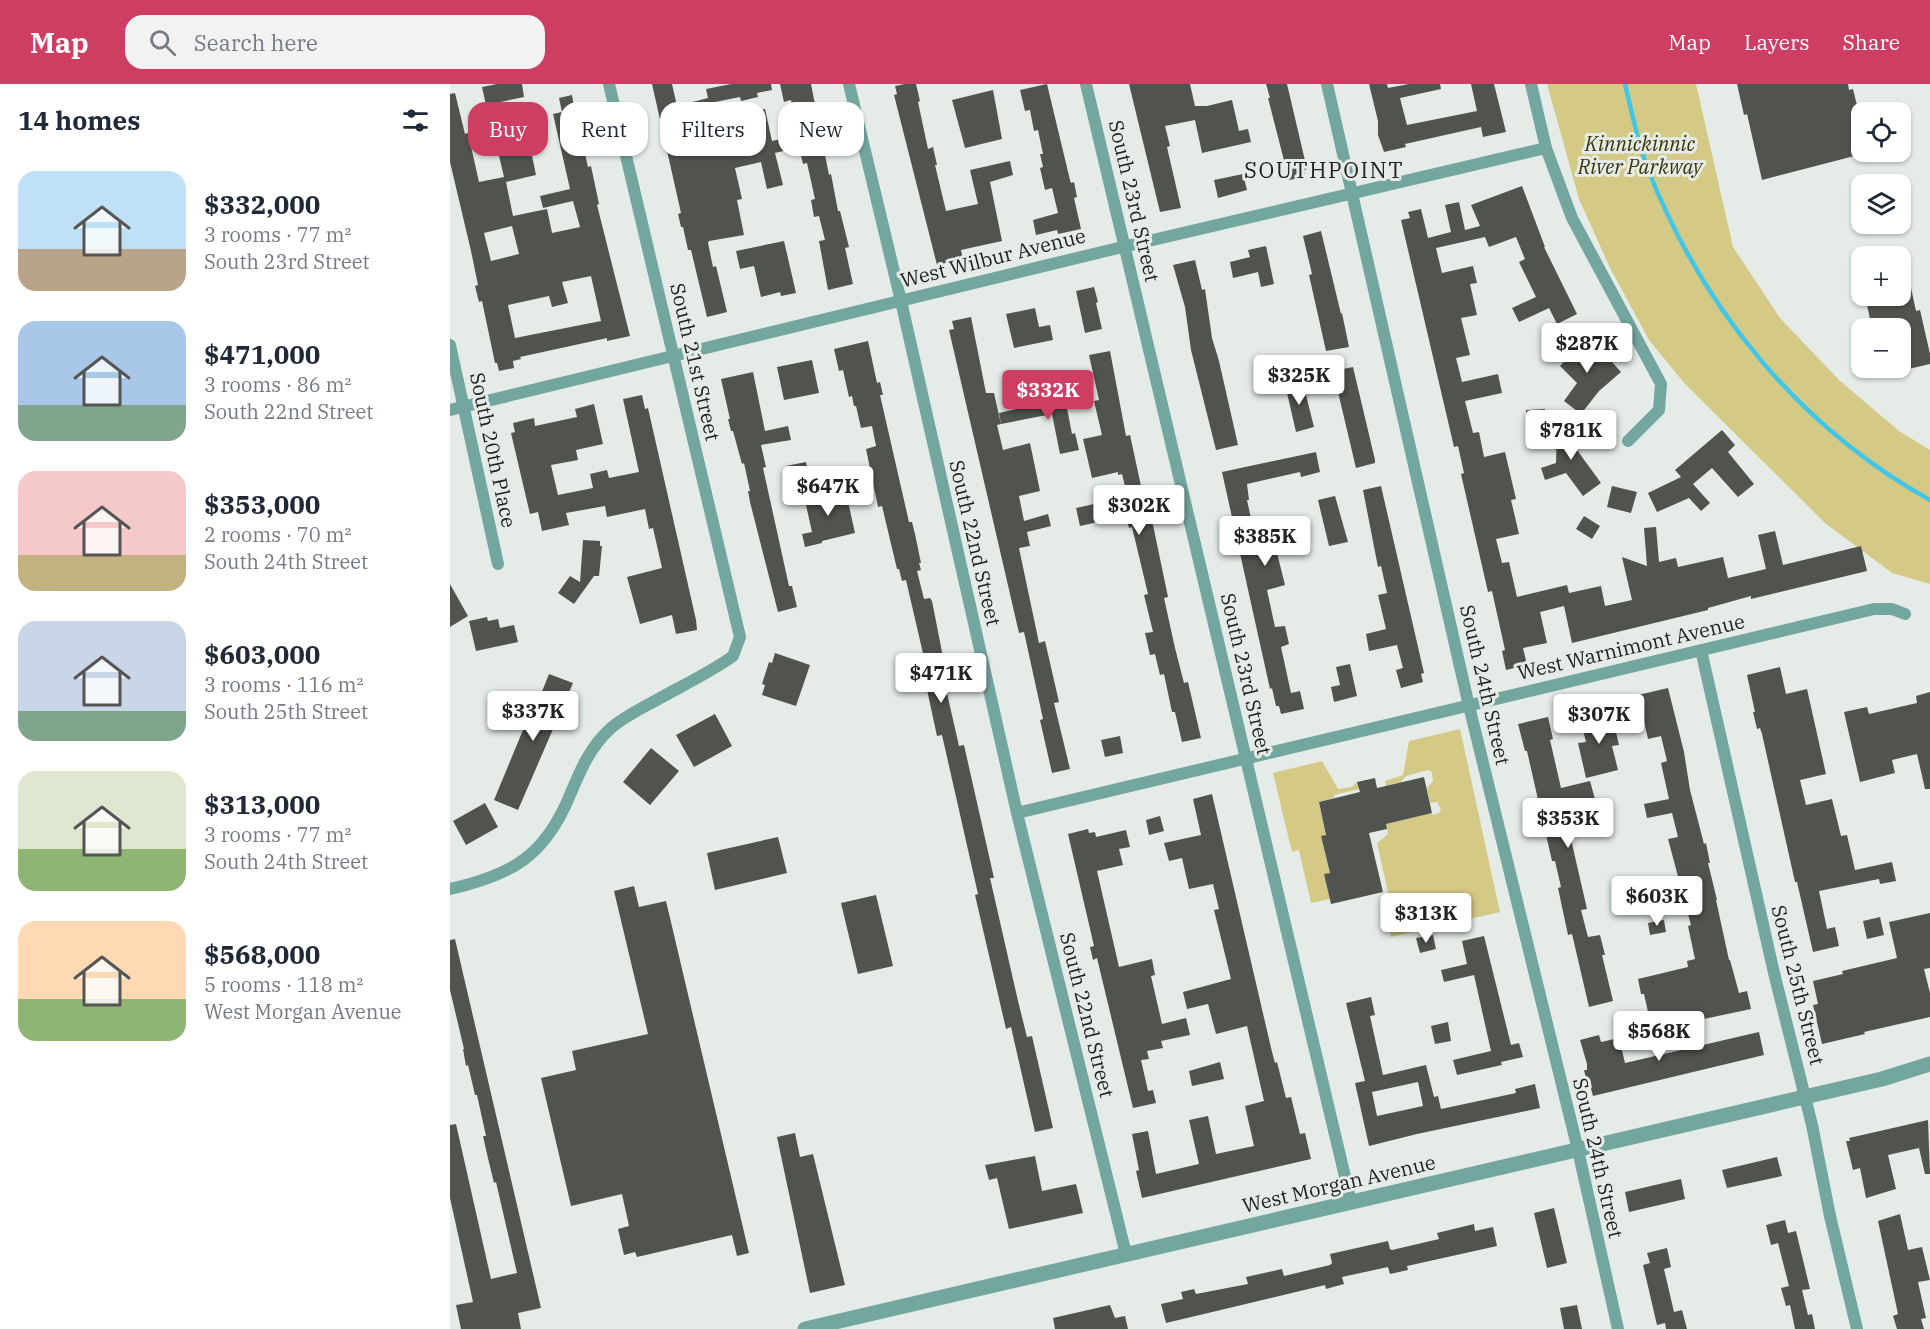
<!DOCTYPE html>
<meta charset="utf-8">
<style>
body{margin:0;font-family:"IBM Plex Serif",serif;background:#f2f2f3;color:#1f2937;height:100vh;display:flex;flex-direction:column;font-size:22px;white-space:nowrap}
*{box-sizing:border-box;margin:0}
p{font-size:20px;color:#747a83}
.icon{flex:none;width:33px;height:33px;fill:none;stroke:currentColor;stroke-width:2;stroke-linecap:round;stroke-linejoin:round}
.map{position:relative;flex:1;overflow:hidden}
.details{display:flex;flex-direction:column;background:#fff;width:450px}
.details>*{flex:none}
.hud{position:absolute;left:18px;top:18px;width:570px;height:54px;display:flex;gap:12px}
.buttons{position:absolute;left:1401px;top:18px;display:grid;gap:12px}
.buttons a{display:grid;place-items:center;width:60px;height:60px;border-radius:12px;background:#fff;box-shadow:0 2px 4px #0004;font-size:30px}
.price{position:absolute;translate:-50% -51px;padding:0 14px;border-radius:6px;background:#fff;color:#222;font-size:20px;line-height:39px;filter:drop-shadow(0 2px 3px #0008)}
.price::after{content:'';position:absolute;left:50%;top:36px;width:18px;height:14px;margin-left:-9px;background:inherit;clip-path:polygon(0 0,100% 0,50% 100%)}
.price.current{background:#ce3e62;color:#fff}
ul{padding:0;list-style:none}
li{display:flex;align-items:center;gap:18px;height:150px;padding:0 18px}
li span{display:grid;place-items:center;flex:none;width:168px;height:120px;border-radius:18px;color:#555}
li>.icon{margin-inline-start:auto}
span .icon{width:72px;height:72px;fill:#fffc;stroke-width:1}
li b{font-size:26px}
h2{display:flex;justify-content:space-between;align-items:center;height:72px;padding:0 18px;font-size:26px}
.tag{padding:0 21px;border-radius:18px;background:#fff;box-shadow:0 2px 4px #0004;font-size:21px;line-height:54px}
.tag.current{background:#ce3e62;color:#fff}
header{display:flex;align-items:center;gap:36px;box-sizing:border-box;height:84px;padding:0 30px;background:#ce3e62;color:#fff}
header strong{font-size:28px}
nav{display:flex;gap:33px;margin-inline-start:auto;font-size:21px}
.search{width:420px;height:54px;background:#f2f2f3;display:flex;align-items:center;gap:15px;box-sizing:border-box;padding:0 21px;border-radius:18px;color:#747a83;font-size:22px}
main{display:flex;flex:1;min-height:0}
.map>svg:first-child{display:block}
</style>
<header>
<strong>Map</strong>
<div class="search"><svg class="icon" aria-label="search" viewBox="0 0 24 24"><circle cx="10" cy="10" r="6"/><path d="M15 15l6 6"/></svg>Search here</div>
<nav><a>Map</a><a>Layers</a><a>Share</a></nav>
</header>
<main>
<section class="details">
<h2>14 homes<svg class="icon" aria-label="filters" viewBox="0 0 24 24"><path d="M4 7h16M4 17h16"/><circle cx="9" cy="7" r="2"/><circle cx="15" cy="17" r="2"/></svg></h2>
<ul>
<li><span style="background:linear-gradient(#bfe0f5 65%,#b9a48a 0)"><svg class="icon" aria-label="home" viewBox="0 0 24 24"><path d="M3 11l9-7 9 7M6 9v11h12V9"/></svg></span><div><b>$332,000</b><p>3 rooms · 77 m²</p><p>South 23rd Street</p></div></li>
<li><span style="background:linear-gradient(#a9c7e8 70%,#7fa58c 0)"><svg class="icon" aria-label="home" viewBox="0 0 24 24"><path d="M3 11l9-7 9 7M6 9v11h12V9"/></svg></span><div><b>$471,000</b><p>3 rooms · 86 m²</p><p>South 22nd Street</p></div></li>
<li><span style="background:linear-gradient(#f6c9c9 70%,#c2b280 0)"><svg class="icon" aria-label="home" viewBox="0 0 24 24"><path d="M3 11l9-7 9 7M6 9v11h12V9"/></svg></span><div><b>$353,000</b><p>2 rooms · 70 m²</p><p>South 24th Street</p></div></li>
<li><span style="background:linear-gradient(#c9d6e8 75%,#7fa58c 0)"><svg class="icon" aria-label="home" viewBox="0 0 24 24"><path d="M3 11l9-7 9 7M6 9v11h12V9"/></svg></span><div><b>$603,000</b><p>3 rooms · 116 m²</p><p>South 25th Street</p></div></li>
<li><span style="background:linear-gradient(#dfe7d0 65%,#8fb573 0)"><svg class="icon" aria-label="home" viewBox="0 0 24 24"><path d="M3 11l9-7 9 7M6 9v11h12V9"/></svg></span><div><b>$313,000</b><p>3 rooms · 77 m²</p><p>South 24th Street</p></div></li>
<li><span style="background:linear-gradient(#ffd9b3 65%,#8fb573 0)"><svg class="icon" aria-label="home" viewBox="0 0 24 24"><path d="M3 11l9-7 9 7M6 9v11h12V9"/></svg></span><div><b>$568,000</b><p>5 rooms · 118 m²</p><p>West Morgan Avenue</p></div></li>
</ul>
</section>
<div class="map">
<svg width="1480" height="1245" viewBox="0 0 1480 1245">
<rect width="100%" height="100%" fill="#e5ece7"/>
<g fill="#d5c986">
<polygon points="1097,0 1246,0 1283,163 1330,234 1389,296 1449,347 1480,366 1480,500 1442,489 1375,439 1235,300 1199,256 1160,184 1129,115"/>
<polygon points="1010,645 1050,828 941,853 933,817 938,808 927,759 938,750 936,740 980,729 984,731 989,729 991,726 987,718 980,719 977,704 983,697 982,688 978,686 956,692 951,698 936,702 935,697 953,691 959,657"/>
<polygon points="872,677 888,705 902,703 907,698 909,705 884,711 884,714 869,718 876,751 871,753 880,789 875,790 880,815 861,819 849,766 842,768 823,689"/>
</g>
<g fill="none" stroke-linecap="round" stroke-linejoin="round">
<path stroke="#43c6e6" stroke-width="4.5" d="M1175 0C1182 29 1188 60 1199 88 1254 226 1349 343 1480 416"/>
</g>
<g fill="#51544e" fill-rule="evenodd">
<polygon points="47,0 72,0 74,13 36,21 32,3"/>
<polygon points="202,0 222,0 227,22 258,14 256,5 281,0 321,0 322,6 307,9 308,13 291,17 290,13 265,18 275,62 305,54 300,28 315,25 322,57 349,51 341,16 334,18 330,0 361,0 379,91 381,90 388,127 390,127 399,163 395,164 403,200 378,206 369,157 375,156 369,132 364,133 361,116 365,115 357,79 353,80 349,63 325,69 333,101 317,105 311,78 285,84 292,115 287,116 294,151 259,157 258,159 263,183 266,182 277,228 257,233 241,166 238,166 233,143 231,143 228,130 231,129"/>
<polygon points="455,0 466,0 470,17 468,18 478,65 483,63 487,81 485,81 496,127 528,120 520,86 560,77 563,91 540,98 552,157 511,166 513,175 487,181 444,11 447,10 445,2"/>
<polygon points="597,0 620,96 621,99 624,98 627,113 624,114 631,145 608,150 607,146 586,151 583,136 608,129 602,104 595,106 590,84 593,83 590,70 593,70 588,46 584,47 580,26 575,27 570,6"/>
<polygon points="679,0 740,0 745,22 757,22 782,16 789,47 798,45 801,58 752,69 745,36 715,42 720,62 717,63 731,124 710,128"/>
<polygon points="816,0 837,0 857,85 854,86 855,93 839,96 818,14 820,14"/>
<polygon points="919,0 937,0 938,4 959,0 990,0 991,5 950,14 957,41 1027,27 1021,0 1044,0 1056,48 1033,53 1031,43 955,60 956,63 934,68 928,51 928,37"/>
<polygon points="1287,0 1398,0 1399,6 1403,5 1412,42 1412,70 1312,96 1297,30 1294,31"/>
<polygon points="543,6 552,55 515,64 502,16"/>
<path d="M5 9 15 50 18 49 29 98 54 93 45 55 77 48 86 91 56 98 63 132 97 125 102 149 130 143 123 117 93 124 90 112 120 105 103 30 112 28 109 14 122 11 129 52H131L138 83 141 82 149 120 147 121 180 252 157 257V254L70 273 71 275 63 277 64 284 49 287 47 279H45L32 217 29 218 25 202 28 201 21 167 0 78V10ZM62 142 69 170 41 177 34 149ZM141 192 151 237 65 254 58 221 99 212 102 223 118 219 112 198Z"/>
<polygon points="793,90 797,106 768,114 764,96"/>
<polygon points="1072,102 1095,163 1094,163 1127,230 1107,240 1099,224 1069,238 1062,224 1086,213 1069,178 1075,175 1066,153 1039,163 1035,153 986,164 992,189 1023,182 1027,199 1020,200 1027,231 1011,234 1020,271 1006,274 1012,298 1048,290 1052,309 1015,317 1023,349 1029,348 1034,373 1055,368 1066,415 1061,416 1069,450 1046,455 1052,479 1059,478 1067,513 1117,501 1119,509 1151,502 1155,522 1182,516 1172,473 1197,482 1194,444 1206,443 1209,478 1226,474 1228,483 1273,473 1278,494 1316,485 1308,451 1325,447 1333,481 1411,462 1417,487 1301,515 1301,512 1258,524 1258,526 1122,559 1114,522 1090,528 1097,559 1073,564 1077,581 1056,586 1052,567 1055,566 1042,507 1038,508 1011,390 1014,389 1008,362 1004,363 951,136 960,134 958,128 971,125 978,154 1001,148 995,121 1009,118 1015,146 1030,142 1021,121"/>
<polygon points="871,147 891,230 892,229 899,263 876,267 859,191 862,190 853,152"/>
<polygon points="334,157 346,209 331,212 330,208 311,213 304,182 290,185 286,167"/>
<polygon points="816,162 824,200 811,203 808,188 783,194 780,178 800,173 798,166"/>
<polygon points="745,176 752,206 755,205 762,254 769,277 788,361 766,366 741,266 735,223 723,181"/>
<polygon points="1456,181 1466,227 1470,226 1480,270 1480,280 1450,287 1450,244 1422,244 1415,212 1450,212 1450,182"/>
<polygon points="644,203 648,218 646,219 652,245 635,249 626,207"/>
<polygon points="585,224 589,243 600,241 603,256 564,264 556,230"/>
<polygon points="521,233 536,309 544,309 551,340 547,341 553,366 580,359 590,407 569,412 574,437 598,430 601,442 577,448 580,462 569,464 589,559 595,557 609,618 604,619 620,685 602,689 590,636 593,635 574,548 569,549 499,246 504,245 502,237"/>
<polygon points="1131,252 1149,273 1153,268 1171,288 1149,307 1131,330 1114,317 1127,299 1110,282 1122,269 1117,263"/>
<polygon points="418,257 427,299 430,298 433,311 430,311 459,438 462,438 465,450 471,479 469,479 471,486 467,487 474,515 480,514 482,517 493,573 489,574 509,662 514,661 544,794 540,794 568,917 577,953 582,952 603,1044 585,1048 561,943 556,945 525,811 528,810 492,651 487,652 474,592 478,591 456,496 452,497 449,485 447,485 432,422 428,423 416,365 426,362 422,342 411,344 406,322 404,322 402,312 399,313 393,286 389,287 384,265"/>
<polygon points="660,267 676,352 680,351 694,416 698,416 702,436 718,513 714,514 725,564 734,599 738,598 751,654 732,658 725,628 722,628 714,590 710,591 705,570 700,571 695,549 703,548 694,511 698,510 682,443 679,444 672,417 674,417 673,411 677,410 672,390 668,391 668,388 642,394 633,355 652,351 644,317 649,316 639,271"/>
<polygon points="362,276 369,309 334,316 327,283"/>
<polygon points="903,283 925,376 925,379 906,384 883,287"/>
<polygon points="303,288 315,347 338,342 341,356 311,361 316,383 313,384 339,502 342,502 347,523 328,528 300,418 298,407 300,407 294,379 292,380 283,347 281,347 278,335 280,335 271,295"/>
<polygon points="852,295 864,343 846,348 835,300"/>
<polygon points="192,311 195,325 198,324 246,536 247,546 226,550 222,531 190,540 177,493 212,484 203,444 199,445 195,425 157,433 155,422 116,429 119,441 92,447 88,428 80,430 61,349 65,348 63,339 84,334 85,342 127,333 125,325 144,320 153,360 126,366 128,376 101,381 108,411 143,404 140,390 157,386 159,394 189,388 173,315"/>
<polygon points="615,314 622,350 625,349 629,366 610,370 602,330 551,340 549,329"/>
<polygon points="1095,325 1095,340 1077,341 1076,326"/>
<polygon points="1107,339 1128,340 1127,366 1151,399 1133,412 1116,389 1095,396 1091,384 1106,379"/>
<polygon points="1272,346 1285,361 1278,368 1304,400 1288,413 1262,384 1243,400 1260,419 1251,427 1239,414 1207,428 1198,409 1231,393 1225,386"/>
<polygon points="866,368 870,388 851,393 850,388 797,400 799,416 797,416 804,448 820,444 825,465 826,465 835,501 817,506 825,543 835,542 839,560 831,563 841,609 850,607 854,625 831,630 829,622 826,622 822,604 820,605 772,388"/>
<polygon points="356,378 359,394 340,398 336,382"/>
<polygon points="931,402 974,589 971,590 973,598 951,604 946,586 953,584 947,561 919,567 916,550 936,545 928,511 937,509 931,482 928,483 913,406"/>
<polygon points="1162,402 1187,408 1181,429 1157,423"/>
<polygon points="395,404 405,449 372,457 372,459 355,463 352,450 362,448 354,412"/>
<polygon points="885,412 898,458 879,462 868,416"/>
<polygon points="644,420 648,438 630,442 626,424"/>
<polygon points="1134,432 1150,442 1142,455 1126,445"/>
<polygon points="133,456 150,457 150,462 152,462 149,492 144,492 124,520 108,509 120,492 130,498"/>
<polygon points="0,500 18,532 0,543"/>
<polygon points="37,533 38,537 48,535 50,544 64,541 68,558 26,567 19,537"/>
<polygon points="325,569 360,581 346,622 312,611 315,601 312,600 319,578 322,579"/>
<polygon points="900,580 907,612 884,618 881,603 890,601 886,583"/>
<polygon points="1330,583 1336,610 1357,605 1376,690 1350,696 1356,721 1382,715 1391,752 1397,751 1405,786 1442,778 1446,797 1430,800 1429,795 1369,807 1377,845 1385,843 1389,862 1363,868 1347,798 1345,798 1312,650 1310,644 1307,645 1303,628 1305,628 1297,591"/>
<polygon points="99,590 123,599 68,726 44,716 78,634 81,635"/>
<polygon points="1218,604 1234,668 1240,706 1254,760 1256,759 1260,779 1258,779 1267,816 1266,816 1279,876 1280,876 1289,909 1297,907 1301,925 1202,946 1194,910 1191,910 1188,895 1238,883 1237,877 1245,875 1238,842 1241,841 1218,755 1228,753 1222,729 1197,734 1194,720 1219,715 1211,679 1217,677 1211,652 1198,655 1188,611"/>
<polygon points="1480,608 1480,705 1475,705 1467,670 1442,676 1445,689 1410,698 1394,628 1417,623 1419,630 1467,619 1466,612"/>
<polygon points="1161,627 1169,661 1162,662 1168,686 1136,694 1128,659 1136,658 1130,634"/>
<polygon points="265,630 282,662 244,683 226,651"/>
<polygon points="1098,633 1103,655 1100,656 1111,704 1140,697 1153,744 1120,751 1137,825 1131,826 1138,853 1150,851 1155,871 1152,871 1163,917 1139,923 1122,850 1118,851 1108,804 1111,803 1105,777 1102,777 1077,667 1075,667 1068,640"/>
<polygon points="670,652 673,669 655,673 651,656"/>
<polygon points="201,664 229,687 200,721 173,698"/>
<polygon points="974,693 982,729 936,740 937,745 919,749 933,808 881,820 874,790 880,789 871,752 876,751 869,718 910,708 907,698 925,694 927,704"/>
<polygon points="762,710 822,968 825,979 827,978 836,1014 841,1013 850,1050 855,1049 861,1075 692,1114 686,1087 689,1086 682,1050 698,1047 706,1090 749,1080 739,1036 758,1032 766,1070 804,1062 795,1022 814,1017 797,942 766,950 758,920 737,925 733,908 781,895 764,826 769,825 763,800 739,805 732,774 719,777 714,759 751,751 743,715"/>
<polygon points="35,719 48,743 16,761 3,737"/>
<polygon points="710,732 714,747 699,751 696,736"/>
<polygon points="638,745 639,749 645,748 646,753 676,746 680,763 669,765 673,781 647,787 669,883 702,875 705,891 701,892 712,940 736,934 740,951 711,957 713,964 697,967 699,975 691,976 698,1007 703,1006 706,1019 683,1024 647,874 643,876 640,863 644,862 618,750"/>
<polygon points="328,753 337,789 265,806 257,769"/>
<polygon points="184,802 189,823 216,817 299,1169 287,1172 282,1151 187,1173 185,1168 174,1171 168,1145 179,1142 172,1110 121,1122 91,994 126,986 122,967 198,950 164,807"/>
<polygon points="426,811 443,882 408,890 391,819"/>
<polygon points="1480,829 1480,884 1474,885 1480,909 1480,933 1414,948 1415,950 1372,960 1363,921 1368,920 1363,897 1393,890 1392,887 1447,874 1439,838"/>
<polygon points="1430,833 1434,851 1417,855 1413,837"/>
<polygon points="1214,836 1216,848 1200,851 1198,839"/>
<polygon points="983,851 986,865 970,869 966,854"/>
<polygon points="1034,852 1061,961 1069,959 1073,973 1051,978 1052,981 1007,991 1003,976 1041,967 1024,891 994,898 991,886 1017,880 1012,857"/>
<polygon points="5,855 91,1224 68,1229 71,1245 11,1245 6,1221 23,1218 0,1114 0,1041 6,1040 41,1195 67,1189 46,1098 44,1099 37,1070 33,1052 36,1052 27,1011 25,1011 18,981 16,982 13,965 14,965 0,906 0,856"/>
<path d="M921 913 925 931 920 932 933 991 976 981 984 1013 988 1012 991 1025 1066 1009 1065 1005 1085 1000 1090 1024 967 1050 919 1062 905 999 915 997 896 919ZM968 998 973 1022 927 1032 922 1008Z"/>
<polygon points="998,938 1001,957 985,960 981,942"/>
<polygon points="1309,948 1314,971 1143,1012 1140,1001 1138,1002 1134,986 1137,986 1137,980 1130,956 1149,951 1151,958 1169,954 1175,979"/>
<polygon points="770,978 774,995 742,1002 739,987"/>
<polygon points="1478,1036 1480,1090 1475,1090 1469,1064 1438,1071 1446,1105 1416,1114 1410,1084 1403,1086 1396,1057 1400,1057 1399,1054"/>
<polygon points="345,1049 350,1073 363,1070 395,1201 360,1209 327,1053"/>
<polygon points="585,1072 592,1107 626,1100 633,1129 559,1145 547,1094 539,1096 535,1081"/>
<polygon points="1327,1073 1332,1092 1277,1104 1272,1086"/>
<polygon points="1231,1095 1235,1115 1179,1128 1175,1108"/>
<polygon points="1104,1124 1117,1179 1097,1184 1084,1129"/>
<polygon points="1450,1130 1458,1166 1472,1163 1480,1196 1468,1198 1476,1234 1471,1235 1474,1245 1447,1245 1443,1232 1448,1230 1428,1137"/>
<polygon points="1335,1136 1338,1149 1346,1147 1360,1205 1352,1206 1358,1231 1362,1230 1365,1245 1345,1245 1340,1221 1336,1222 1331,1204 1339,1202 1328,1159 1321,1161 1316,1141"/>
<polygon points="1024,1140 1025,1147 1043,1143 1047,1162 957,1182 958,1186 940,1190 938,1183 892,1193 894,1200 876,1205 875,1201 716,1239 711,1220 733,1215 731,1208 744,1205 746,1210 798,1200 796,1193 832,1185 834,1192 880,1181 882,1179 880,1170 938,1157 940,1165 942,1166 989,1155 987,1149"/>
<polygon points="1217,1164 1221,1183 1214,1185 1224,1228 1232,1226 1237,1245 1216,1245 1215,1239 1207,1241 1193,1181 1200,1179 1197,1169"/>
<polygon points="660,1221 665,1234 675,1232 678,1245 605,1245 603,1234"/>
<polygon points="1127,1221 1132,1245 1114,1245 1110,1224"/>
</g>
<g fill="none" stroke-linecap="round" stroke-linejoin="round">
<g stroke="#74a6a0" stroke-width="12">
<polyline points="399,0 451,217 567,729 676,1170"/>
<polyline points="636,0 901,1118"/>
<polyline points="877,0 1019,622 1128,1066 1168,1245"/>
<polyline points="1081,0 1096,64 1122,134 1211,300 1209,326 1178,357"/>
<polyline points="0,261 48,480"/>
<polyline points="0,326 660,166 1096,64"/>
<polyline points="1251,566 1324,889 1362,1041 1380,1132 1407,1245"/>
<polyline points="567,729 1424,525 1442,525 1455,530"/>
<path d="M0 805C62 791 95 772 120 711 130 687 140 663 160 645 172 634 188 626 203 618 229 603 258 590 283 572L290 553 159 0"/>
</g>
<polyline stroke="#74a6a0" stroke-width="15" points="355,1245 1432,995 1480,980"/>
</g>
<g text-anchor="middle" stroke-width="6" stroke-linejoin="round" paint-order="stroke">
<g font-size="20" font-style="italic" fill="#3b3308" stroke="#e5ece7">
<text x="1190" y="67">Kinnickinnic<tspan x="1190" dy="23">River Parkway</tspan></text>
</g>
<g font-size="20" fill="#212322" stroke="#e5ece7">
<text transform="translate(684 117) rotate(77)" y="7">South 23rd Street</text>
<text transform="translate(543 174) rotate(-14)" y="7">West Wilbur Avenue</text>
<text transform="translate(245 278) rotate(77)" y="7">South 21st Street</text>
<text transform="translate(43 366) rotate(78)" y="7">South 20th Place</text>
<text transform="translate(525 459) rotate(77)" y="7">South 22nd Street</text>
<text transform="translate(1181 563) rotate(-13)" y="7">West Warnimont Avenue</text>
<text transform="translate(796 590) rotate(77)" y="7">South 23rd Street</text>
<text transform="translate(1035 601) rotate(77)" y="7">South 24th Street</text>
<text transform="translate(1348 901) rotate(76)" y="7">South 25th Street</text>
<text transform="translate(637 931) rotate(76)" y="7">South 22nd Street</text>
<text transform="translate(1148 1074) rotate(77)" y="7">South 24th Street</text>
<text transform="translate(889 1100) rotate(-13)" y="7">West Morgan Avenue</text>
</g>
<g font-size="22" letter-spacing="1.5" fill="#212322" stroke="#e5ece7">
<text x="874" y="94">SOUTHPOINT</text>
</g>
</g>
</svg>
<div class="buttons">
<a><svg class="icon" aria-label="locate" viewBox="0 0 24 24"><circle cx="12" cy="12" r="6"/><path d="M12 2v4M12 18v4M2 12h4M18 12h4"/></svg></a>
<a><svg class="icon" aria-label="layers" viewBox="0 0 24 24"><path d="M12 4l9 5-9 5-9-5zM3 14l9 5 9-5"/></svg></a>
<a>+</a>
<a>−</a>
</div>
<b class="price" style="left:1137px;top:290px">$287K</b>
<b class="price" style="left:849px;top:322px">$325K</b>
<b class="price current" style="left:598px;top:337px">$332K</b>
<b class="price" style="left:1121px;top:377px">$781K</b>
<b class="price" style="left:378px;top:433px">$647K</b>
<b class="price" style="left:689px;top:452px">$302K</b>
<b class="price" style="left:815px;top:483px">$385K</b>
<b class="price" style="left:491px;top:620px">$471K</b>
<b class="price" style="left:83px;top:658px">$337K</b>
<b class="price" style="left:1149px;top:661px">$307K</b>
<b class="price" style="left:1118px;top:765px">$353K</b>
<b class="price" style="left:1207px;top:843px">$603K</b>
<b class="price" style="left:976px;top:860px">$313K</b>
<b class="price" style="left:1209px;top:978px">$568K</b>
<div class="hud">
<a class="tag current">Buy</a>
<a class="tag">Rent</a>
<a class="tag">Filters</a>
<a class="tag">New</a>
</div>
</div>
</main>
